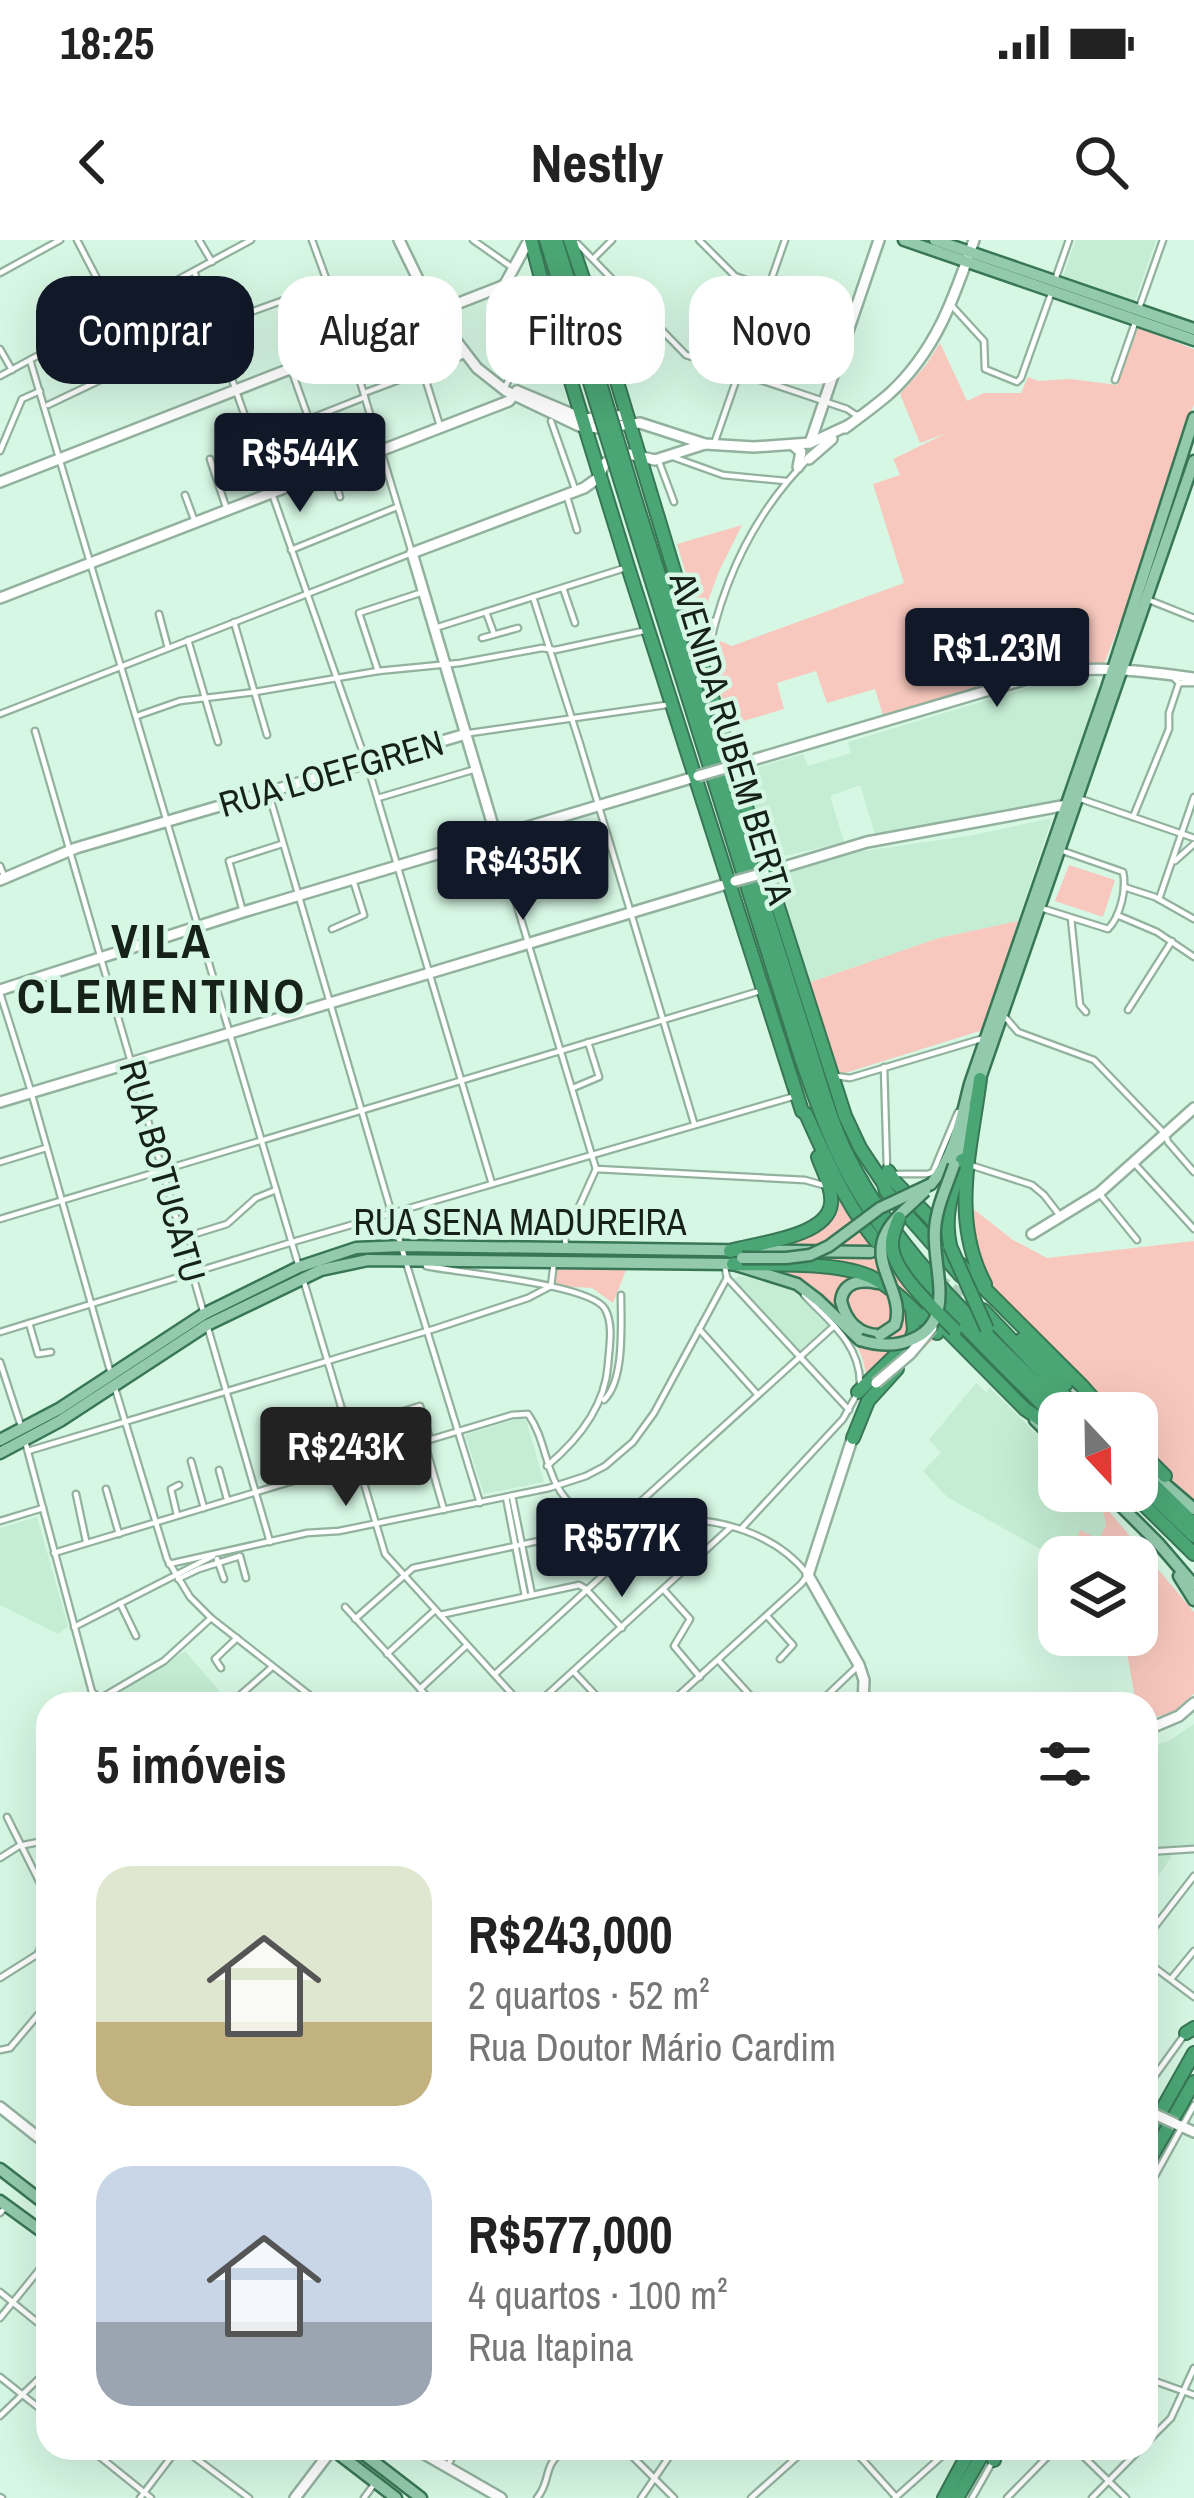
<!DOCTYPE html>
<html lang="pt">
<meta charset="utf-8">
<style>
body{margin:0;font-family:"Archivo Narrow",sans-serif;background:#f2f2f2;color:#222;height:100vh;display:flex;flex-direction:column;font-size:45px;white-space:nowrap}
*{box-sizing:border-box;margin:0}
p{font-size:39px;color:#767676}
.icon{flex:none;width:66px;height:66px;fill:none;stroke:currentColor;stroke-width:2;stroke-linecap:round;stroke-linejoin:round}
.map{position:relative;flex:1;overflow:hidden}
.drawer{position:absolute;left:36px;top:1452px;width:1122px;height:768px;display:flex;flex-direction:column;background:#fff;border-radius:36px;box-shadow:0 12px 48px #0002}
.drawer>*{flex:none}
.hud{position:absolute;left:36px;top:36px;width:1122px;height:108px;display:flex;gap:24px}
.needle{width:78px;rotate:158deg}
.buttons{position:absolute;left:1038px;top:1152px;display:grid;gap:24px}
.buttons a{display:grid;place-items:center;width:120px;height:120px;border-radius:24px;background:#fff;box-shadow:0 12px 48px #0002;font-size:60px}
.price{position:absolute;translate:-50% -102px;padding:0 27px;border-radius:12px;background:#111827;color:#fff;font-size:39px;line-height:78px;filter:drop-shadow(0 3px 6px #0008)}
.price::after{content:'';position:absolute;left:50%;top:72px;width:36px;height:27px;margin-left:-18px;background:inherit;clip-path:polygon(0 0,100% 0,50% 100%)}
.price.current{background:#222;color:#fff}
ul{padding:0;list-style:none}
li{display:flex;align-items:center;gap:36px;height:300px;padding:0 60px}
li span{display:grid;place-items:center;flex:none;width:336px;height:240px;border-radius:36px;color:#555}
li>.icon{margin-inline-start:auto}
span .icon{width:144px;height:144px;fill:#fffc;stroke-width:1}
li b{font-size:51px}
h2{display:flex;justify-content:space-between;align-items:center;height:144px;padding:0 60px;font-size:51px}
.pill{padding:0 42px;border-radius:36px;background:#fff;box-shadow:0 12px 48px #0002;font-size:42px;line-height:108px}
.pill.current{background:#111827;color:#fff}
.status{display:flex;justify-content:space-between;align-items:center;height:84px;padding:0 60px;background:#fff;direction:ltr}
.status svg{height:33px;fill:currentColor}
header{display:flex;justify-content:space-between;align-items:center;height:156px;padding:0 60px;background:#fff;font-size:54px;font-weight:700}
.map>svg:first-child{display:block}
</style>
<div class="status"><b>18:25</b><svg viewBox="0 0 49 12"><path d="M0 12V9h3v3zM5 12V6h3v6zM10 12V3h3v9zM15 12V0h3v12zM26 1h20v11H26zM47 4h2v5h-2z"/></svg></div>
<header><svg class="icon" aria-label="back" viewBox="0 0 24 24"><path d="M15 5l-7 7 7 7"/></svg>Nestly<svg class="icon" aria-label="search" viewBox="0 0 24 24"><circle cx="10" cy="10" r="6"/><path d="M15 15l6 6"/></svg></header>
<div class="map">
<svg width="1194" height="2258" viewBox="0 0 1194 2258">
<rect width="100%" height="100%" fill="#d6f7e3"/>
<g fill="#c4edd3">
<polygon points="1076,0 1156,0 1135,61 1132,62 1065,40 1063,36"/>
<polygon points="1096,438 1100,453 1062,559 1050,564 875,594 860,545 830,556 844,602 767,620 742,532 803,514 808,526 851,513 848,502 1044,443"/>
<polygon points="1052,578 1018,681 939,698 808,743 775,642 779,636 858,612 974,595"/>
<polygon points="739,1036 787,1044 828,1086 797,1112 732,1040"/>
<polygon points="976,1143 986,1152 990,1148 1059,1216 1059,1251 1090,1251 1102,1263 1111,1317 1059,1317 1057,1343 1053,1316 947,1257 923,1231 941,1213 929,1200"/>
<polygon points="520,1178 526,1180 544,1242 484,1254 465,1195"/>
<polygon points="37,1277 68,1386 58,1394 0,1365 0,1288"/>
<polygon points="185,1411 228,1461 225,1464 122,1464 117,1461 117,1454 123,1450"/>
<polygon points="1194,1484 1194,1608 1175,1611 1155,1641 1152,1639 1146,1646 1146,1508 1169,1501"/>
</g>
<g fill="#f8c8be">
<polygon points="1138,88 1194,109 1194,164 1129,360 1104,424 1042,428 883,475 875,449 827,463 816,431 777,443 784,469 730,485 714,429 720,401 732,406 904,343 873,244 900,235 893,219 947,193 920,203 900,154 926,125 940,103 967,161 984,153 1021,153 1028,137 1038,141 1070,139 1117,145"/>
<polygon points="742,285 719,331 702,377 698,374 677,304"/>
<polygon points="1069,625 1115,640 1103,677 1055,661"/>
<polygon points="1018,681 983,790 842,834 837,832 808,743 939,698"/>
<path d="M819 917 879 1013 921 1070 935 1098 875 1153 866 1145C867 1122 859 1109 848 1090 830 1059 814 1039 776 1030L774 1007 830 978Z"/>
<polygon points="967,964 1013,1000 1047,1018 1194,1001 1194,1262 1137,1204 1137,1173 1112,1173 1088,1144 993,1054 977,1024"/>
<polygon points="556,1026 626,1030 613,1063 592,1048 555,1046"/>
<polygon points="1102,1263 1194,1372 1194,1454 1172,1473 1146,1479 1146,1464 1136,1464 1124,1395 1137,1395 1137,1317 1071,1317 1080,1290 1099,1299 1106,1286"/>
</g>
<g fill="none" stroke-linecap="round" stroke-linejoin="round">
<g stroke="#afccbb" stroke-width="12" stroke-dasharray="12 6" stroke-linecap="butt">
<polyline points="937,1039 975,1064"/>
<polyline points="1066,1144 1094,1173"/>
</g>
<g stroke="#92b29e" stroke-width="9">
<g id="street">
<polyline points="77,0 115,73"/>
<polyline points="199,0 212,22"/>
<polyline points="473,0 513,28"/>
<polyline points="699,0 735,36 839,73 848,81"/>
<polyline points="577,3 686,115 847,169 856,175 861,174"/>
<polyline points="594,18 612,0"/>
<polyline points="194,31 368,527 492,944"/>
<polyline points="0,33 60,0"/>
<polyline points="1055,40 1069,0"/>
<polyline points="505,44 542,75"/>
<polyline points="952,66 984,101 985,129 1017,142 1021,138 1052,51"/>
<polyline points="1139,68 1163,0"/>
<polyline points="408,83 440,186"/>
<polyline points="0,109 12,130"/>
<polyline points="30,120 299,1027"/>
<polyline points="291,129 327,230"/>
<polyline points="0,136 251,0"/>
<polyline points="1115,140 1136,80"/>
<polyline points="506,145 542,75"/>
<polyline points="364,153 465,115"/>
<polyline points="48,165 220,83 329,44"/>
<polyline points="551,181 575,249"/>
<polyline points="254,201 365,157"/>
<polyline points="714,204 785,0"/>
<polyline points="0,211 22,159 40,151"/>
<polyline points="670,216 723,235 786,241"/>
<polyline points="210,219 227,270"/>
<polyline points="658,219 674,262"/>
<polyline points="331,229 340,257"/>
<polyline points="185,255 195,282"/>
<polyline points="568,260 577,290"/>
<polyline points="291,310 397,267"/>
<polyline points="563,348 575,383"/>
<polyline points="533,357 580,504 694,883"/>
<polyline points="1149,360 1194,378"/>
<polyline points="486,372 494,394"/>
<polyline points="159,374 168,408"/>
<polyline points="693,381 704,387 713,381"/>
<polyline points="234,382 267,495"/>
<polyline points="435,388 625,328"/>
<polyline points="482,398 518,388"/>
<polyline points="188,400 218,502"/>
<path d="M706 424C720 346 752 275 809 218"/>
<polyline points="378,431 359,373 420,353"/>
<polyline points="1179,443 1194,443"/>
<polyline points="0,474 412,313 343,85 312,0"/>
<polyline points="137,476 180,461 255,452 378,431 460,423 542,408 555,410 648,390"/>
<polyline points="35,491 204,1074"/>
<polyline points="470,493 666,465"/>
<polyline points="268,551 405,1019 480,1263"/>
<polyline points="378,558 476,529"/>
<polyline points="1078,558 1194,598"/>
<polyline points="1133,577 1169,489 1169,473 1179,443 1174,438"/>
<polyline points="496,596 596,929"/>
<polyline points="1175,621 1194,604"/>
<polyline points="0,626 5,638"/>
<polyline points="1124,647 1155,657 1194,679"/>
<polyline points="1159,659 1194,557"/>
<path d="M1041 668 1108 689C1120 677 1127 649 1123 632L1060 610"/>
<polyline points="243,672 229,621 282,604"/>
<polyline points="1117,675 1157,692 1194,717"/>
<polyline points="1071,678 1080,765 1086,772"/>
<polyline points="332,689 364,675 353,640"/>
<polyline points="0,753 30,848 111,1134"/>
<polyline points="1128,770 1172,701"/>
<polyline points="1005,777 1018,792 1094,820 1165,894 1168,902 1194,932"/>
<polyline points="884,827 887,929"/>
<polyline points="836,836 850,838 981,799"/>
<polyline points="573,848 599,837 588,802"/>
<polyline points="0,922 46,908"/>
<polyline points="1134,923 1194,989"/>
<polyline points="970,925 1032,945 1044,955 1061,977"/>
<polyline points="596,929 805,940 823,945"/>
<polyline points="896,934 928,934 933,932 958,872"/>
<polyline points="1099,953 1137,1000"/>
<polyline points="0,979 763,750"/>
<polyline points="182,998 227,984 256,958 276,950"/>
<polyline points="566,1007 565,998 596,929"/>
<path d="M426 1026C459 1033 591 1044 605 1069 614 1085 609 1108 608 1125 605 1166 578 1200 547 1226"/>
<polyline points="727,1038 849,1170"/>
<polyline points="304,1042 385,1314 521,1464"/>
<polyline points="551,1046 554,1022"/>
<path d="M804 1055C829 1081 860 1104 860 1143"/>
<polyline points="29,1083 38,1114 51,1112"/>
<polyline points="207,1085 270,1302"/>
<polyline points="699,1089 758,1155"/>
<polyline points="0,1092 296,1001 792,857"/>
<polyline points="0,1122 22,1189"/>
<polyline points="114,1145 167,1319 190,1357 211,1378 321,1464"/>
<path d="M604 1160C625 1140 621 1084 621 1055"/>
<polyline points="404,1171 420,1166 429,1196"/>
<polyline points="25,1201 92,1452 100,1458 101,1464"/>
<polyline points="424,1201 444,1270"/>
<polyline points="28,1211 434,1089 528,1058 551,1046"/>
<polyline points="191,1221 204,1268"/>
<polyline points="219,1230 227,1259"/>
<polyline points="293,1241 284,1213 286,1209 295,1207"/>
<polyline points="106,1249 119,1294"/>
<polyline points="76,1254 86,1301"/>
<polyline points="512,1256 532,1355"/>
<polyline points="506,1257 525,1356"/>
<polyline points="177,1275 171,1249 179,1245"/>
<polyline points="0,1281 43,1268"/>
<polyline points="616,1284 834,1086"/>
<polyline points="741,1289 843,1179 857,1154"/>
<path d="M54 1313 512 1175 528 1174C550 1205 543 1244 578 1270 606 1291 635 1281 667 1280 718 1277 776 1293 808 1335L801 1344 669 1464"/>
<polyline points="217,1319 224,1339"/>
<polyline points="169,1324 307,1293 339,1291 549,1248 586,1236 605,1226 633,1202 654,1173 727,1038 725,1028"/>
<polyline points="178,1339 199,1329 240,1316 246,1338"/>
<polyline points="664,1350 690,1379 674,1406 700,1437"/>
<polyline points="120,1363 136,1396"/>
<polyline points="345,1367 434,1464"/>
<polyline points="440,1375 579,1345 586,1349 622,1388"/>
<polyline points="767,1376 793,1405 780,1419"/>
<polyline points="355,1379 413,1328 608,1286"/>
<polyline points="74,1387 213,1316"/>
<polyline points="387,1414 435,1370"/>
<polyline points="718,1420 758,1464"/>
<polyline points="221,1428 215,1419 237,1398"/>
<polyline points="574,1432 604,1464"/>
<polyline points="495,1434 649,1293 651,1288 648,1281"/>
<polyline points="420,1449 467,1405"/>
<polyline points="100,1458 118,1464"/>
<polyline points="91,1464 164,1421 211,1378"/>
<polyline points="230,1464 271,1428"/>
<polyline points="537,1464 731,1287"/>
<polyline points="818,1464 859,1425"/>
<polyline points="48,1534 48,1541"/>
<polyline points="7,1577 43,1649 48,1669"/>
<polyline points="1146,1612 1194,1609"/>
<polyline points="0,1618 19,1606 48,1600"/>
<polyline points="48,1684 38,1714 48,1729"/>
<polyline points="1146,1698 1194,1636"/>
<polyline points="1146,1721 1194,1757"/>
<polyline points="0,1738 38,1714"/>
<polyline points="1171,1739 1194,1711"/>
<polyline points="0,1810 10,1808 48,1763"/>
<polyline points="1146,1848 1185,1794"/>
<polyline points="1146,1952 1194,1865"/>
<polyline points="0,1973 3,1970"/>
<polyline points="0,2052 48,2091"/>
<polyline points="0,2078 48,2019"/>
<polyline points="0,2137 48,2175"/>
<polyline points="1146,2138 1194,2155"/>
<polyline points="0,2176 48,2130"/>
<polyline points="1146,2203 1171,2178 1194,2128"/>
<polyline points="89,2208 151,2258"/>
<polyline points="182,2208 249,2258"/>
<polyline points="624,2208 674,2258"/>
<polyline points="852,2208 896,2257"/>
<polyline points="1075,2208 1126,2258"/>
<polyline points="447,2227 457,2208"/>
<polyline points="0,2257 2,2258"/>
<polyline points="140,2258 178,2208"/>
<polyline points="364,2258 375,2243"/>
<path d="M537 2258C553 2239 540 2225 568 2208"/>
<polyline points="641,2258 675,2208"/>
<polyline points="751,2258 807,2208"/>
<polyline points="895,2258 951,2208"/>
<polyline points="972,2258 993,2221"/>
<polyline points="1007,2258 1056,2208"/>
<polyline points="1092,2258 1141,2208"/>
</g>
</g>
<g stroke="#92b29e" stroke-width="14">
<g id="secondary">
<polyline points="399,0 434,72 477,128 506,151 579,186 599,188 640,183 705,204 754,207 810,203 849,185"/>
<polyline points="517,151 584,179 626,175"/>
<path d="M845 188C860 177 875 166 889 154 936 111 954 58 974 0"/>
<polyline points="810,203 879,0"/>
<polyline points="793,205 801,212 798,227"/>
<polyline points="809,219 832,199"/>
<polyline points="0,242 500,47 505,44 529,0"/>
<polyline points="0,358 509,161 517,151"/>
<path d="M729 527 1047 433C1097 425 1144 431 1194 438"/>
<polyline points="496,596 412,313 584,248 598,238 605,223 629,214 655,220 705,204"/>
<polyline points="764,633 867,602 1067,565"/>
<polyline points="0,640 76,608 466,494"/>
<polyline points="0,750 243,672 698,536"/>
<polyline points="0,862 730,643"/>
<polyline points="1032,994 1099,953 1194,868"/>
<polyline points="853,1196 808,1335 859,1425 864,1440 863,1464"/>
<polyline points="1146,1490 1179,1476 1194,1463"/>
<polyline points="0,1867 48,1905"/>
<polyline points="1176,1884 1194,1892"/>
<polyline points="414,2208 501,2258"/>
<polyline points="295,2258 333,2208"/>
</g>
</g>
<g stroke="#387755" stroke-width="15">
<g id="primary">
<polyline points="904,0 1194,100"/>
<polyline points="935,0 1194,89"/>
<polyline points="977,847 1194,221"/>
<polyline points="954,925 970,871"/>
<path d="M931 944C955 917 961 878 970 844L1107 448 1194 178"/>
<path d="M877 1043C861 1039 843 1042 841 1061 846 1081 858 1095 880 1095"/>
<polyline points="1035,1180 1059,1204"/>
<polyline points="0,1200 59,1169 204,1074 299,1027 356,1008 402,1006 871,1012"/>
<polyline points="0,1213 60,1181 207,1085 321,1030 368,1020 733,1024 797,1044 818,1060 860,1100"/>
<polyline points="1137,1220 1194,1269"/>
<polyline points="1106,1251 1158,1303 1194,1345"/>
<polyline points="1179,1336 1194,1360"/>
<polyline points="0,1929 48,1966"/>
<polyline points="0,1961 48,1996"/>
<polyline points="331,2208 396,2258"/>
<polyline points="356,2208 421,2258"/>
</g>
</g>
<g stroke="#387755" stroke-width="16">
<g id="highway">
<path d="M531 0 552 80 628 327 802 871 806 874C827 920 849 973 884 1010"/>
<polyline points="546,0 588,136"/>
<polyline points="556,0 597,133"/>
<polyline points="570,0 608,112 733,526 845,876 860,908 884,944 886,951 961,1036"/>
<path d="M636 262 811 813C822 848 832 885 849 918 900 1019 988 1095 1067 1173"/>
<path d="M628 265 801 818C817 864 833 911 859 953 912 1040 987 1110 1059 1181"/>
<path d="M980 839C971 909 950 979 985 1044"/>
<polyline points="888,931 896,943 940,988"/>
<path d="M950 1005C943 974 953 949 962 920"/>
<path d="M730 1011C757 1003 827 997 831 964 833 949 823 931 818 917"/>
<path d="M733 1024C771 1025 840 1021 873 1038 898 1051 917 1073 937 1093"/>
<polyline points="960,1024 1083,1147 1106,1173"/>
<polyline points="983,1070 1081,1173"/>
<polyline points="928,1071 1025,1169 1059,1192"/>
<polyline points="1022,1099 1066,1144"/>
<polyline points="858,1152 911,1100 914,1090 912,1068"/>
<polyline points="853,1198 868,1161 897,1129"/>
<polyline points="1137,1208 1165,1236"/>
<polyline points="1137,1228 1194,1284"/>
<polyline points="1137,1241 1194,1296"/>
<polyline points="1130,1251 1194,1314"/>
<polyline points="1186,1793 1194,1788"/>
<polyline points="1146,1898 1194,1813"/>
<polyline points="1146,1926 1194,1842"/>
<polyline points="994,2220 997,2208"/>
<polyline points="944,2258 971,2208"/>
<polyline points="957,2258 986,2208"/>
</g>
</g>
<use href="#street" stroke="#fff" stroke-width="4.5"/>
<use href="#secondary" stroke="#fff" stroke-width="9"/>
<use href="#primary" stroke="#93caac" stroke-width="10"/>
<use href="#highway" stroke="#4ba675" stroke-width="12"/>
<g stroke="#92b29e" stroke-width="14" stroke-linecap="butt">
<g id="secondary-bridge">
<polyline points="698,536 729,527"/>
<polyline points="735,641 764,633"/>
<polyline points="876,1143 910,1114 932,1088"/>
<polyline points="1146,1870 1176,1884"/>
</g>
</g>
<g stroke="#387755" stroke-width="15" stroke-linecap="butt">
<g id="primary-bridge">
<polyline points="742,1018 786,1018 810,1015 829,1006 880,968 931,944"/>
<path d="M880 1095 895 1085C906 1054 869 1025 886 993 894 977 912 964 925 951"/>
<path d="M860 1100C876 1105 892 1107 908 1101 959 1084 932 1029 935 990 936 968 947 946 954 925"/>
</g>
</g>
<g stroke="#387755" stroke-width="16" stroke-linecap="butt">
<g id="highway-bridge">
<polyline points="597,133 636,262"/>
<polyline points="588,136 628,265"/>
<path d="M899 978C896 987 891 996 892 1006 893 1033 937 1071 955 1090"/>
<polyline points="950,1006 987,1089"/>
</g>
</g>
<use href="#secondary-bridge" stroke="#fff" stroke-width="9"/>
<use href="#primary-bridge" stroke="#93caac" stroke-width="10"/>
<use href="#highway-bridge" stroke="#4ba675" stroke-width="12"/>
</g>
<g text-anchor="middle" stroke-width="9" stroke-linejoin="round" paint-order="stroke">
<g font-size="36" fill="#152119" stroke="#d6f7e3">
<text transform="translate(732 498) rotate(73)" y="13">AVENIDA RUBEM BERTA</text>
<text transform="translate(331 533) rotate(-16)" y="13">RUA LOEFGREN</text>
<text transform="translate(163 931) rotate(74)" y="13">RUA BOTUCATU</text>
<text x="520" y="995">RUA SENA MADUREIRA</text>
</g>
<g font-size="48" font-weight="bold" letter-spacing="3" fill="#152119" stroke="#d6f7e3">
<text x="162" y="718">VILA<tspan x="162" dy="55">CLEMENTINO</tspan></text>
</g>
</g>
</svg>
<div class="buttons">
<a><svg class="needle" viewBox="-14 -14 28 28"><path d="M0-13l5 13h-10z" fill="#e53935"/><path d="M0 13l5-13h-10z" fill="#767676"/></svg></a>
<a><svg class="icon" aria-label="layers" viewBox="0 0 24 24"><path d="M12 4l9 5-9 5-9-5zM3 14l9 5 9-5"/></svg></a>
</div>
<b class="price" style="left:300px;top:275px">R$544K</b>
<b class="price" style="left:997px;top:470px">R$1.23M</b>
<b class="price" style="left:523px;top:683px">R$435K</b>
<b class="price current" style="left:346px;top:1269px">R$243K</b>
<b class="price" style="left:622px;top:1360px">R$577K</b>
<div class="hud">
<a class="pill current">Comprar</a>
<a class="pill">Alugar</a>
<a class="pill">Filtros</a>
<a class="pill">Novo</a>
</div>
<section class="drawer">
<h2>5 imóveis<svg class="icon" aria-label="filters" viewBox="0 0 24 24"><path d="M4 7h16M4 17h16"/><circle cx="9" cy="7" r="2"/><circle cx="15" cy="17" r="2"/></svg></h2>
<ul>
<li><span style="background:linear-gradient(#dfe7d0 65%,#c2b280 0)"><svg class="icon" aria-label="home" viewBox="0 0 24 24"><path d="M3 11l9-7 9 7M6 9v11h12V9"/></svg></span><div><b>R$243,000</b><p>2 quartos · 52 m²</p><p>Rua Doutor Mário Cardim</p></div></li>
<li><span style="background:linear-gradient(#c9d6e8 65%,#9aa5b1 0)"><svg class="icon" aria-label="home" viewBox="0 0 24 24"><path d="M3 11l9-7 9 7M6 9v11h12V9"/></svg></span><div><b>R$577,000</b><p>4 quartos · 100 m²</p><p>Rua Itapina</p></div></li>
</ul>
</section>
</div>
